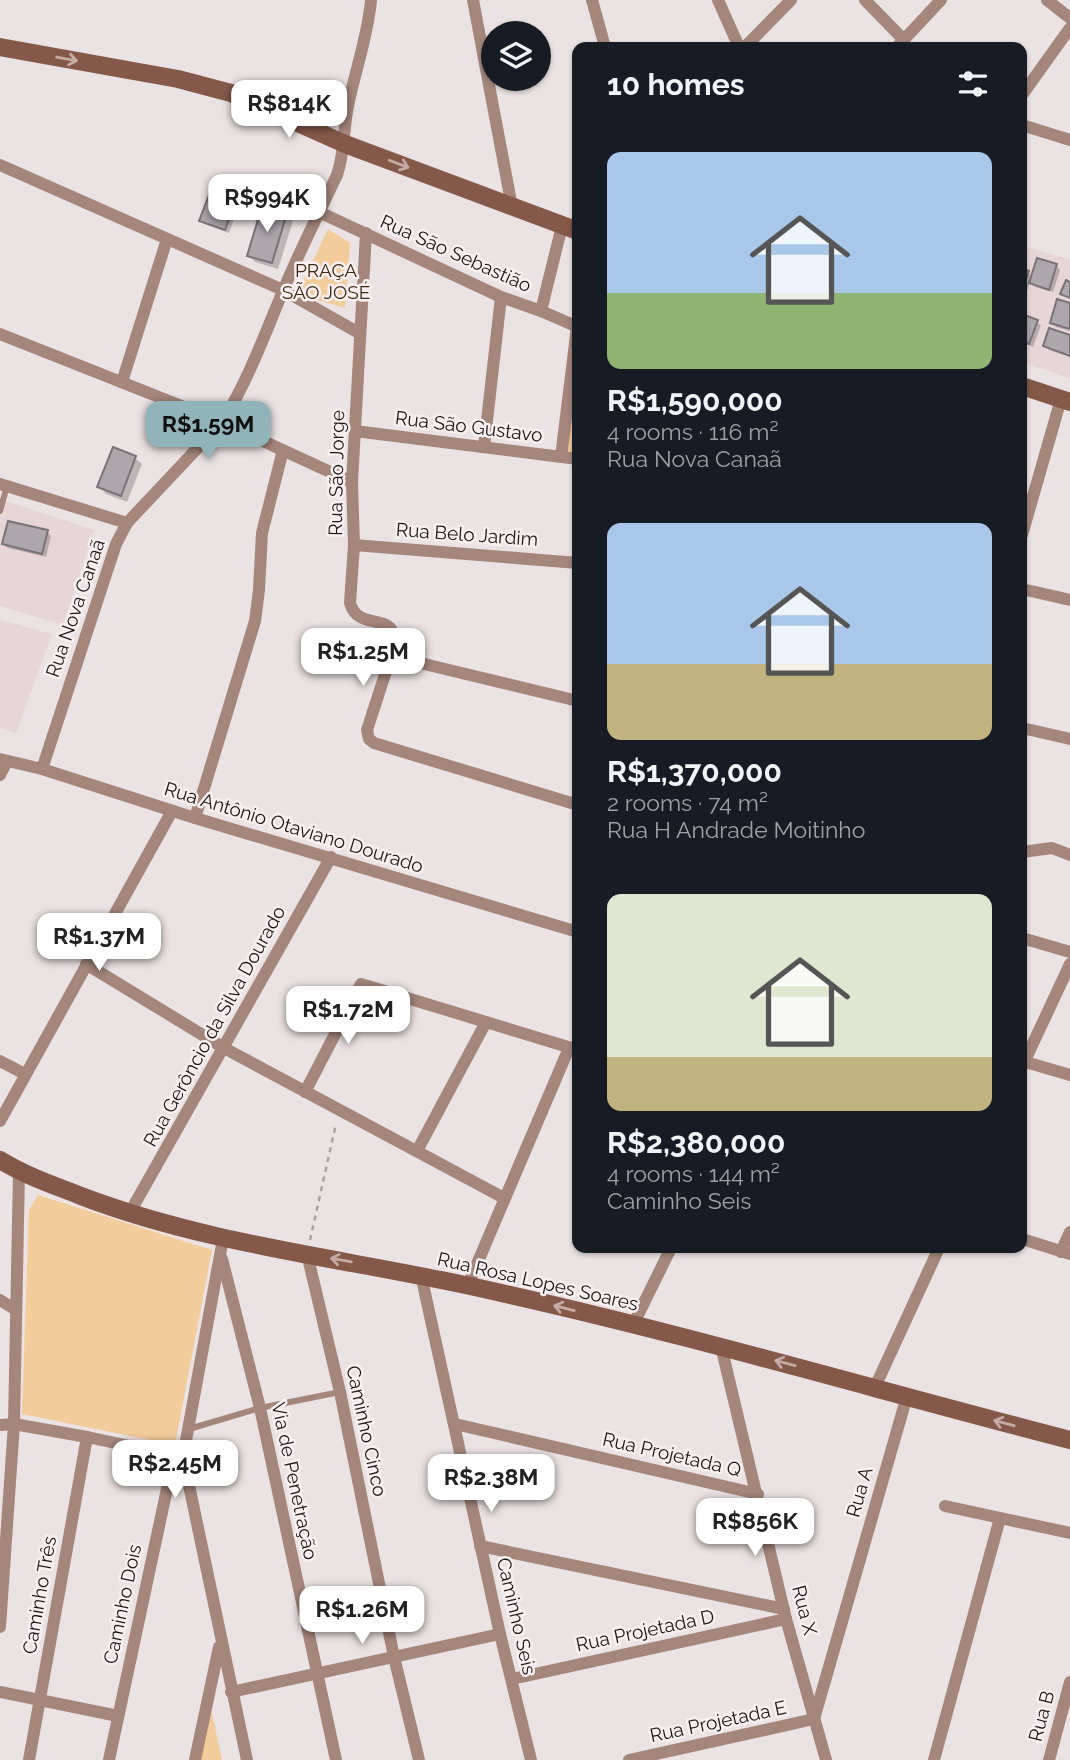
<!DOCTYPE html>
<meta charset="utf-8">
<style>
body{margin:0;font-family:Raleway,sans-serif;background:#20242c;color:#f1f3f6;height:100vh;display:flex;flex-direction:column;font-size:26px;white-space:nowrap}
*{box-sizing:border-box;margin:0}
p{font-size:23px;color:#9ea1a6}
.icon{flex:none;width:38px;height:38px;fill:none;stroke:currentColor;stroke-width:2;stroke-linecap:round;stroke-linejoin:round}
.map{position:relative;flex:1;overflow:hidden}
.panel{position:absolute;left:572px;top:42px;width:455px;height:1211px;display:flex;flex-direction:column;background:#171b24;border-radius:14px;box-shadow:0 2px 5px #0004}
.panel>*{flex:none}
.buttons{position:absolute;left:481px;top:21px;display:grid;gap:14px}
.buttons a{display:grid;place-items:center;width:70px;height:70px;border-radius:50%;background:#171b24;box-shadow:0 2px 5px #0004;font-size:35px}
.price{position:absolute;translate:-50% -60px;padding:0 16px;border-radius:14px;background:#fff;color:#222;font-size:23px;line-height:46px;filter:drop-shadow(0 2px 4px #0008)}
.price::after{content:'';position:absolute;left:50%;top:42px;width:21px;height:16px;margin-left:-10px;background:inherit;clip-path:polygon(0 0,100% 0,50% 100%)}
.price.active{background:#91b4ba;color:#111}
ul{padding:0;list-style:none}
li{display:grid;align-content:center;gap:14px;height:371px;padding:0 35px}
li span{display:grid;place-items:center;height:217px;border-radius:14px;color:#555}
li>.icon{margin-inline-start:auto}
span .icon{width:126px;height:126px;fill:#fffc;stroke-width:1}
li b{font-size:30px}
h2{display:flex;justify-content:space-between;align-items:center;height:84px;padding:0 35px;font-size:30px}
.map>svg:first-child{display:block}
</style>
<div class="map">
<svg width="1070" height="1760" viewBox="0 0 1070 1760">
<rect width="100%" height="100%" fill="#ebe2e3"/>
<g fill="#e7d5d7">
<polygon points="1022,246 1070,259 1070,378 1022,362"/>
<polygon points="0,499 94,530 63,625 0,606"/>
<polygon points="0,620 52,634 16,733 0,728"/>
</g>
<g fill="#f3cc9b">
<polygon points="328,229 350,243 345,308 297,294"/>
<polygon points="577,349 577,455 564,454"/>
<polygon points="38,1195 212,1250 175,1445 22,1414 29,1210"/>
<polygon points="208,1695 222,1760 197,1760"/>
</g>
<g fill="#0003">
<polygon points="212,192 235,201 239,205 229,233 205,224 202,220"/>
<polygon points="286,215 293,221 278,269 255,262 249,255"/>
<polygon points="1056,266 1060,270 1053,292 1035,287 1030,282 1027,291 1022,289 1022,270 1033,277"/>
<polygon points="1070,305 1070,331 1056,327 1052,323"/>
<polygon points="1022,316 1041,325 1033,347 1022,342"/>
<polygon points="1070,337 1070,357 1049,350 1045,346"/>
<polygon points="114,450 135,458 142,464 127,502 106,494 100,487"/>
<polygon points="47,532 51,536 46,557 8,548 4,544"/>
</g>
<g fill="#ada6ab" stroke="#797377" stroke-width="2">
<polygon points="211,190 236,199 225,230 199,221"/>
<polygon points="262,206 287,213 272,263 247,256"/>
<polygon points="1037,258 1057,264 1049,290 1029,283"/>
<polygon points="1022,268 1029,271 1023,288 1022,288"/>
<polygon points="1066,280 1070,282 1070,298 1060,294"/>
<polygon points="1057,299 1070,303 1070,329 1050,323"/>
<polygon points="1022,314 1038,320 1029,344 1022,341"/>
<polygon points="1049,328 1070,335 1070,356 1043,346"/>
<polygon points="113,447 136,456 121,496 97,487"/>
<polygon points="8,521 48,530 42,554 2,544"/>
</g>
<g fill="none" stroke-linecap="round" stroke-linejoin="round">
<polyline stroke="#a9a2a3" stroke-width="2.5" stroke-dasharray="5 5" stroke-linecap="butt" points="310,1240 336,1124"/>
<g stroke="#a5867b" stroke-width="6">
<polyline points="0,511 7,486"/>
<polyline points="189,1429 260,1408 340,1392"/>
</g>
<g stroke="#a5867b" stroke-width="12">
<polyline points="473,0 512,207"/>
<polyline points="592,0 605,47"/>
<polyline points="718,0 739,47"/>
<polyline points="865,0 904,40"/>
<polyline points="1047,0 1070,18"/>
<polyline points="745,47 791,0"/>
<polyline points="897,47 941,0"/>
<polyline points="1022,95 1070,28"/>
<polyline points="1022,125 1070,140"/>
<polyline points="0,165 283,290 359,333"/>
<polyline points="319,212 501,297 541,311 578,327"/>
<path d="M366 233 352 482 354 545 350 603C359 636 406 605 391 656L578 701"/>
<polyline points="541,311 562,226"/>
<polyline points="0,334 222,422 352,482"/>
<polyline points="122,382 167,239"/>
<polyline points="355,431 578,459"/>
<polyline points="484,447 501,297"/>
<polyline points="561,457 577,327"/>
<polyline points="0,484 127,523"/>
<polyline points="1022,535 1061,399"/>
<polyline points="354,545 578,563"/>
<polyline points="1022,589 1070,600"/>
<polyline points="391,656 367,730 369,739 374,743 578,805"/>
<polyline points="1022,728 1070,739"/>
<polyline points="0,759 42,769 195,818 578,932"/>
<path d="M42 769 116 544 127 523 222 422C248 381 264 336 283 291 299 252 319 213 337 175 345 152 343 130 348 106 355 71 368 36 371 0"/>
<polyline points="0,775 7,761"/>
<polyline points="195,818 255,621 259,590 262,533 283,450"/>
<polyline points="1022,852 1052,848 1070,855"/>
<polyline points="1022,938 1070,952"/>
<polyline points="86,964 224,1048 504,1198"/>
<polyline points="0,1061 25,1074"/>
<polyline points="1022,1061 1070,1075"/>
<polyline points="1022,1067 1070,964"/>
<polyline points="305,1092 361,984 578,1050"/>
<polyline points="0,1121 172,811"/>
<polyline points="417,1151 486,1022"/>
<polyline points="129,1214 331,857"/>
<polyline points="223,1239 183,1457 247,1760"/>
<polyline points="1022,1239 1070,1254"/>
<polyline points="1061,1252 1070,1232"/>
<polyline points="307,1254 340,1392 394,1657 419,1760"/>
<polyline points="222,1259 260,1408 336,1760"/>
<polyline points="421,1275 500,1634 531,1760"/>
<polyline points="468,1285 569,1048"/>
<polyline points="0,1300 16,1310"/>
<polyline points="633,1325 671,1248"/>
<polyline points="721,1346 786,1619 826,1760"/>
<polyline points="875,1387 939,1248"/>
<polyline points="455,1424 758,1494"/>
<polyline points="0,1425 14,1424 87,1437 182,1457"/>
<polyline points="945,1506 1070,1533"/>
<polyline points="480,1546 784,1609"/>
<polyline points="0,1627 14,1424 19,1172"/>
<polyline points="512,1679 786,1619"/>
<polyline points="0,1692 118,1716"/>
<polyline points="231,1692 500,1634"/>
<polyline points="29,1760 87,1437"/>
<polyline points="109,1760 174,1456"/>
<polyline points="195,1760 219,1647"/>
<polyline points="629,1760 814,1719 907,1396"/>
<polyline points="934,1760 1000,1518"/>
<polyline points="1049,1760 1070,1682"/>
</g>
<g stroke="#845949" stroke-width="18">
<polyline points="0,47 178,79 231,93 345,144 578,231"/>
<polyline points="1022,386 1070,402"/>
<path d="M0 1160C26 1176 53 1185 81 1196 212 1246 352 1259 488 1290 683 1333 876 1390 1070 1440"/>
</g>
</g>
<defs><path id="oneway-shaft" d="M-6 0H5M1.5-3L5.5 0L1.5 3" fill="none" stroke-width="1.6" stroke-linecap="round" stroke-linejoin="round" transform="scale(1.75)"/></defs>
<g stroke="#c4aca5">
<use href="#oneway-shaft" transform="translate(67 59) rotate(10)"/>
<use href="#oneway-shaft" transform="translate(399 164) rotate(21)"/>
<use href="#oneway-shaft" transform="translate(341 1260) rotate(-170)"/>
<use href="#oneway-shaft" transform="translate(564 1308) rotate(-166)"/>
<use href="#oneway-shaft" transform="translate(785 1363) rotate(-165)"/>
<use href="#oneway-shaft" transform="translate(1004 1423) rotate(-165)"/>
</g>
<g text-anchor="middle" stroke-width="5" stroke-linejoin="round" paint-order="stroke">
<g font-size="19" fill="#1b1818" stroke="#f8eff0">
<text transform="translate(456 253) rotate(24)" y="7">Rua São Sebastião</text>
<text transform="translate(469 426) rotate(7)" y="7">Rua São Gustavo</text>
<text transform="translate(336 473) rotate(-89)" y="7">Rua São Jorge</text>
<text transform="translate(467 534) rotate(4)" y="7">Rua Belo Jardim</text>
<text transform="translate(75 608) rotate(-71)" y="7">Rua Nova Canaã</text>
<text transform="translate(294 827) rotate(17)" y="7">Rua Antônio Otaviano Dourado</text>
<text transform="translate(214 1026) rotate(-61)" y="7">Rua Gerôncio da Silva Dourado</text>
<text transform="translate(538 1281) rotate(13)" y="7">Rua Rosa Lopes Soares</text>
<text transform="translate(367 1431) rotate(78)" y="7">Caminho Cinco</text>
<text transform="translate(672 1454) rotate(13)" y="7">Rua Projetada Q</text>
<text transform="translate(295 1481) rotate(78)" y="7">Via de Penetração</text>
<text transform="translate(859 1492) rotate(-74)" y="7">Rua A</text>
<text transform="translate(39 1595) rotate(-80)" y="7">Caminho Três</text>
<text transform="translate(122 1604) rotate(-78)" y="7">Caminho Dois</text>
<text transform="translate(805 1610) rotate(76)" y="7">Rua X</text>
<text transform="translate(517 1616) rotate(77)" y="7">Caminho Seis</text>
<text transform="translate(645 1630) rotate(-12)" y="7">Rua Projetada D</text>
<text transform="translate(1041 1716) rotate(-75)" y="7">Rua B</text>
<text transform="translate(718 1721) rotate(-12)" y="7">Rua Projetada E</text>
</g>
<g font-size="19" fill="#3d2a10" stroke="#f8eff0">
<text x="326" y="277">PRAÇA<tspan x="326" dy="22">SÃO JOSÉ</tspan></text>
</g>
</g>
</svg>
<div class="buttons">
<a><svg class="icon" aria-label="layers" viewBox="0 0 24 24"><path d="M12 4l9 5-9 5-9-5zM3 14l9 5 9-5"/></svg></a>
</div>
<b class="price" style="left:289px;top:140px">R$814K</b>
<b class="price" style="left:267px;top:234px">R$994K</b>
<b class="price active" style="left:208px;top:461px">R$1.59M</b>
<b class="price" style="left:363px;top:688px">R$1.25M</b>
<b class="price" style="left:99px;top:973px">R$1.37M</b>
<b class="price" style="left:348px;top:1046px">R$1.72M</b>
<b class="price" style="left:175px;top:1500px">R$2.45M</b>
<b class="price" style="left:491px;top:1514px">R$2.38M</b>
<b class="price" style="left:755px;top:1558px">R$856K</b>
<b class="price" style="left:362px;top:1646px">R$1.26M</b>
<section class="panel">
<h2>10 homes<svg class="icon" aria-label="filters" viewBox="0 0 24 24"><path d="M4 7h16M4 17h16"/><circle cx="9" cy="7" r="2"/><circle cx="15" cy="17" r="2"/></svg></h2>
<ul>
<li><span style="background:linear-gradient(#a9c7e8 65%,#8fb573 0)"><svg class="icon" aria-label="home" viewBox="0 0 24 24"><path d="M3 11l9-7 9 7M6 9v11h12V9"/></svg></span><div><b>R$1,590,000</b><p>4 rooms · 116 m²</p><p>Rua Nova Canaã</p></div></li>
<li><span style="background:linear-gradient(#a9c7e8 65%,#c2b280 0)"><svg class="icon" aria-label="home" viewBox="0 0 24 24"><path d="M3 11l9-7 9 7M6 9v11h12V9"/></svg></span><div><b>R$1,370,000</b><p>2 rooms · 74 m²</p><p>Rua H Andrade Moitinho</p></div></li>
<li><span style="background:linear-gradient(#dfe7d0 75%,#c2b280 0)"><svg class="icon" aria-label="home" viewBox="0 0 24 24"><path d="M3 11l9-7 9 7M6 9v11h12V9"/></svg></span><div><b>R$2,380,000</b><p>4 rooms · 144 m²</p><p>Caminho Seis</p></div></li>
</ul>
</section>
</div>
